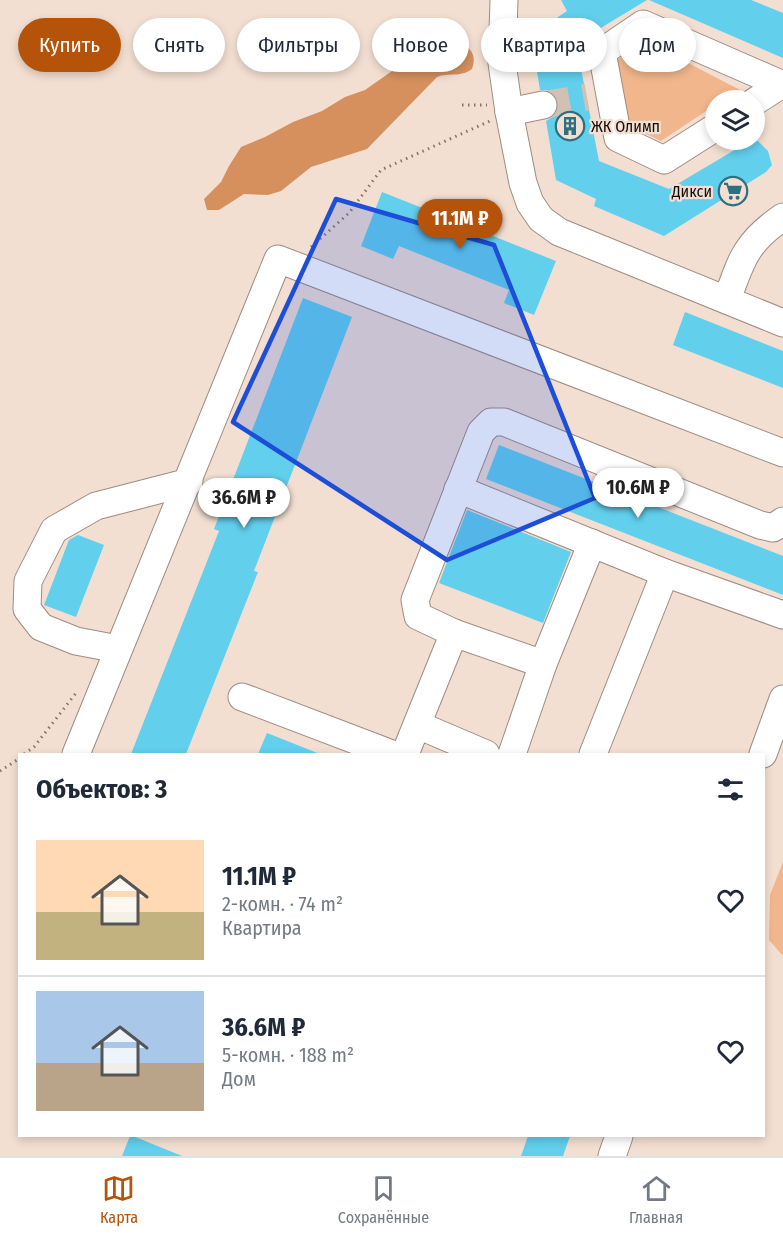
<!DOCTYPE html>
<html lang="ru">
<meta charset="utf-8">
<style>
body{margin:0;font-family:"Fira Sans Condensed",sans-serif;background:#f2f2f3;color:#1f2937;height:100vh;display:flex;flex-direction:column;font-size:22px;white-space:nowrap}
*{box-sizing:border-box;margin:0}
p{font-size:20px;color:#747a83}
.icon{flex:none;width:33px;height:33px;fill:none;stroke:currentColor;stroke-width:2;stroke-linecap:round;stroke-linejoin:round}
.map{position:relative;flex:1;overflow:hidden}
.drawer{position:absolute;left:18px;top:753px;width:747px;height:384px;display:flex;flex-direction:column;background:#fff;border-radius:0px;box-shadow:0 3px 9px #0003}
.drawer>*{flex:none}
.banner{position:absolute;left:18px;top:18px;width:747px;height:54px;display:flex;gap:12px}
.fabs{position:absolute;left:705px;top:90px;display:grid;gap:12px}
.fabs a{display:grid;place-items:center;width:60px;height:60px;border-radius:50%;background:#fff;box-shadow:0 3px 9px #0003;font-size:30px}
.price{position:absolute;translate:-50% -51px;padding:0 14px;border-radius:21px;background:#fff;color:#222;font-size:20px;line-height:39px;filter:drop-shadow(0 2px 3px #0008)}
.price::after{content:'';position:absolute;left:50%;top:36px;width:18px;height:14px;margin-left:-9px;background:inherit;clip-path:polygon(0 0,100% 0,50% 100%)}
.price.selected{background:#b45309;color:#fff}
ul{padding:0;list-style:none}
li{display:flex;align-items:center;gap:18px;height:150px;padding:0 18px}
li+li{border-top:2px solid #e0e1e3}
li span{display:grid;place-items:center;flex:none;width:168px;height:120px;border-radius:0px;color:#555}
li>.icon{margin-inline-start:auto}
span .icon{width:72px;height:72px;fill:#fffc;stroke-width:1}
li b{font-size:26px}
h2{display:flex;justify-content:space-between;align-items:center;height:72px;padding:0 18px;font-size:26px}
.pill{padding:0 21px;border-radius:27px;background:#fff;box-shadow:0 3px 9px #0003;font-size:21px;line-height:54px}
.pill.selected{background:#b45309;color:#fff}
.tab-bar{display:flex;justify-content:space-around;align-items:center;height:84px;border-top:2px solid #e0e1e3;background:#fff;font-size:16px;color:#747a83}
.tab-bar a{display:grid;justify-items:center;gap:3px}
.tab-bar .selected{color:#b45309}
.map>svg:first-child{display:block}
</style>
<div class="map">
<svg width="783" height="1156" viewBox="0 0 783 1156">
<rect width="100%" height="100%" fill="#f3dfd2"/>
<g fill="#f2b68c">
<polygon points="646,41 740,90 723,100 716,100 715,105 661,141 629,126 617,60"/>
<polygon points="783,862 783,956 769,940 770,895"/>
</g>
<path fill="#d5905d" d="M459 41C471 48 477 55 472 69 460 78 449 72 437 77L367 149 311 167 281 191 268 195 244 194 219 210H207L204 199 221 182 229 166 241 147 265 137 293 122 322 111 345 97 365 90 419 52 433 45Z"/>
<g fill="#62cfed">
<polygon points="561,0 647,0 576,43 599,161 669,189 748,142 758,141 768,151 772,165 766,172 664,236 594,206 596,199 556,180 546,121 554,116 558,109 558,102 554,94 547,90 540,90 531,35 567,11"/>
<polygon points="649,0 751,0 783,13 783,58"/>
<polygon points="382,192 556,261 534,315 504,303 509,290 399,246 393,259 361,246"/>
<polygon points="303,298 352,317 254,571 258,572 186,754 131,754 219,531 214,529"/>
<polygon points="685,312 783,351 783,388 673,345"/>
<polygon points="499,445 783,556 783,595 486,479"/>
<polygon points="467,510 571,552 543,623 439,583"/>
<polygon points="78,535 104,545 76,617 44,605 69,540"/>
<polygon points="267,733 320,754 258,754"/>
<polygon points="130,1136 133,1136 182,1156 122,1156"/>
<polygon points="528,1136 570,1136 563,1156 521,1156"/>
</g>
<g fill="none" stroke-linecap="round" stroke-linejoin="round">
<polyline stroke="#d1c0b4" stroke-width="27" stroke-dasharray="27 14" stroke-linecap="butt" points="543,105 587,97"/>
<g stroke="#9e8c80" stroke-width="29">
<g id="minor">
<polyline points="504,0 502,63 509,112 523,183 530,203 541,219 559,232 783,323"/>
<polyline points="754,102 782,84"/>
<polyline points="509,112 543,105"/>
<polyline points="716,127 664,160 618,138 602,52 643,24 783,85"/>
<path d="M727 300C741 260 746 242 783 217"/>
<polyline points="458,489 665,573 783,615"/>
<polyline points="118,649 76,641 41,627 27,609 28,581 54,530 96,506 189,482"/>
<polyline points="543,664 454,633 418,616 415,600 481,432 491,422 504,422 760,525 773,528 783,521"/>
<polyline points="242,697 392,754"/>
<polyline points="418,725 486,754"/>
<polyline points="76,754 278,259 783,453"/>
<polyline points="405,754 454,633"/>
<polyline points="512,754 543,664 592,543"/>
<polyline points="593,754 665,573"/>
<polyline points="763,754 783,699"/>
<polyline points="612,1156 619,1136"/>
</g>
</g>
<g stroke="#82756c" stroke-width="3" stroke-dasharray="1.5 4.5" stroke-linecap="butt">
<polyline points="462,105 487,105"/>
<polyline points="311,247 349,213 381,170 490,121"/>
<polyline points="24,754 34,747 76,693"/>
<polyline points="0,771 20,758"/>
</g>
<use href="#minor" stroke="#fff" stroke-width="27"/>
</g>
<path fill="#1d4ed8" fill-opacity="0.2" stroke="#1d4ed8" stroke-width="4.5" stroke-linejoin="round" d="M336 199 494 245 595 498 447 560 233 422Z"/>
<defs>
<g id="building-ring" transform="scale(1.5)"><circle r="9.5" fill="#f3dfd2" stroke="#2e7082" stroke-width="1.5"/><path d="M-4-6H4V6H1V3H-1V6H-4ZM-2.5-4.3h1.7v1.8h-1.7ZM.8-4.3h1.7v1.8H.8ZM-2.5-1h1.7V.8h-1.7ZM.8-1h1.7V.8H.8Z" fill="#2e7082"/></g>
<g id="supermarket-ring" transform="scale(1.5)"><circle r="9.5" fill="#f3dfd2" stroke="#2e7082" stroke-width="1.5"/><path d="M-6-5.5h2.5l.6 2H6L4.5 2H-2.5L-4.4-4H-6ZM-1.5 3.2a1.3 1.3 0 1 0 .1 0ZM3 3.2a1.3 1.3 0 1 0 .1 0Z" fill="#2e7082"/></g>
</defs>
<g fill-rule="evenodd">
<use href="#building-ring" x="570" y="126"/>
<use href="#supermarket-ring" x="733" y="191"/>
</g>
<g text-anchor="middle" stroke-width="4.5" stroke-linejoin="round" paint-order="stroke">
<g font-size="16" fill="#130d08" stroke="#f3dfd2" text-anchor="start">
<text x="591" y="132">ЖК Олимп</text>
<text x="712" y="197" text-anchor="end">Дикси</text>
</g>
</g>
</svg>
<div class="fabs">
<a><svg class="icon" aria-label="layers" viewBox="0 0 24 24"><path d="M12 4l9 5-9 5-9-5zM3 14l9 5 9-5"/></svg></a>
</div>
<b class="price selected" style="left:460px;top:250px">11.1M ₽</b>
<b class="price" style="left:638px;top:519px">10.6M ₽</b>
<b class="price" style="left:244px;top:529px">36.6M ₽</b>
<div class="banner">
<a class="pill selected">Купить</a>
<a class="pill">Снять</a>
<a class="pill">Фильтры</a>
<a class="pill">Новое</a>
<a class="pill">Квартира</a>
<a class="pill">Дом</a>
</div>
<section class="drawer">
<h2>Объектов: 3<svg class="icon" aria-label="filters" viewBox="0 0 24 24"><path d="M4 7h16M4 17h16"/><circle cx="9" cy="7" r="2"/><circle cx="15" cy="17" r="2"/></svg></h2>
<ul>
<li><span style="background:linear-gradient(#ffd9b3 60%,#c2b280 0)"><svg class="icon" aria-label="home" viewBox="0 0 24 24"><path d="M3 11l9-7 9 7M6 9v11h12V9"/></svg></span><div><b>11.1M ₽</b><p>2-комн. · 74 m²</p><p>Квартира</p></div><svg class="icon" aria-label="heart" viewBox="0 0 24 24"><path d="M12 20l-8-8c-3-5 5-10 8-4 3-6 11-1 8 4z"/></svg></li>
<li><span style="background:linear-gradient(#a9c7e8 60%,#b9a48a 0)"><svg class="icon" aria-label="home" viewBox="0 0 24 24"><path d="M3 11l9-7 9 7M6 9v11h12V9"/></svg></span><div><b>36.6M ₽</b><p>5-комн. · 188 m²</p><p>Дом</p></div><svg class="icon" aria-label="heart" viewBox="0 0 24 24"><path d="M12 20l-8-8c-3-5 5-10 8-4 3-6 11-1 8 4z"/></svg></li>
</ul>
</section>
</div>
<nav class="tab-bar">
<a class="selected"><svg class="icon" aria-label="map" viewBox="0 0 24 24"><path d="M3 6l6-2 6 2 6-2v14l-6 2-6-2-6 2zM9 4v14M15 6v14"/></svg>Карта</a>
<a><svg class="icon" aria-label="saved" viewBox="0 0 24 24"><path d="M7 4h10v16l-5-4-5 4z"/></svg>Сохранённые</a>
<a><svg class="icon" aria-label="home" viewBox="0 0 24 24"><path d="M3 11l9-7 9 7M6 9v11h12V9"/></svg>Главная</a>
</nav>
